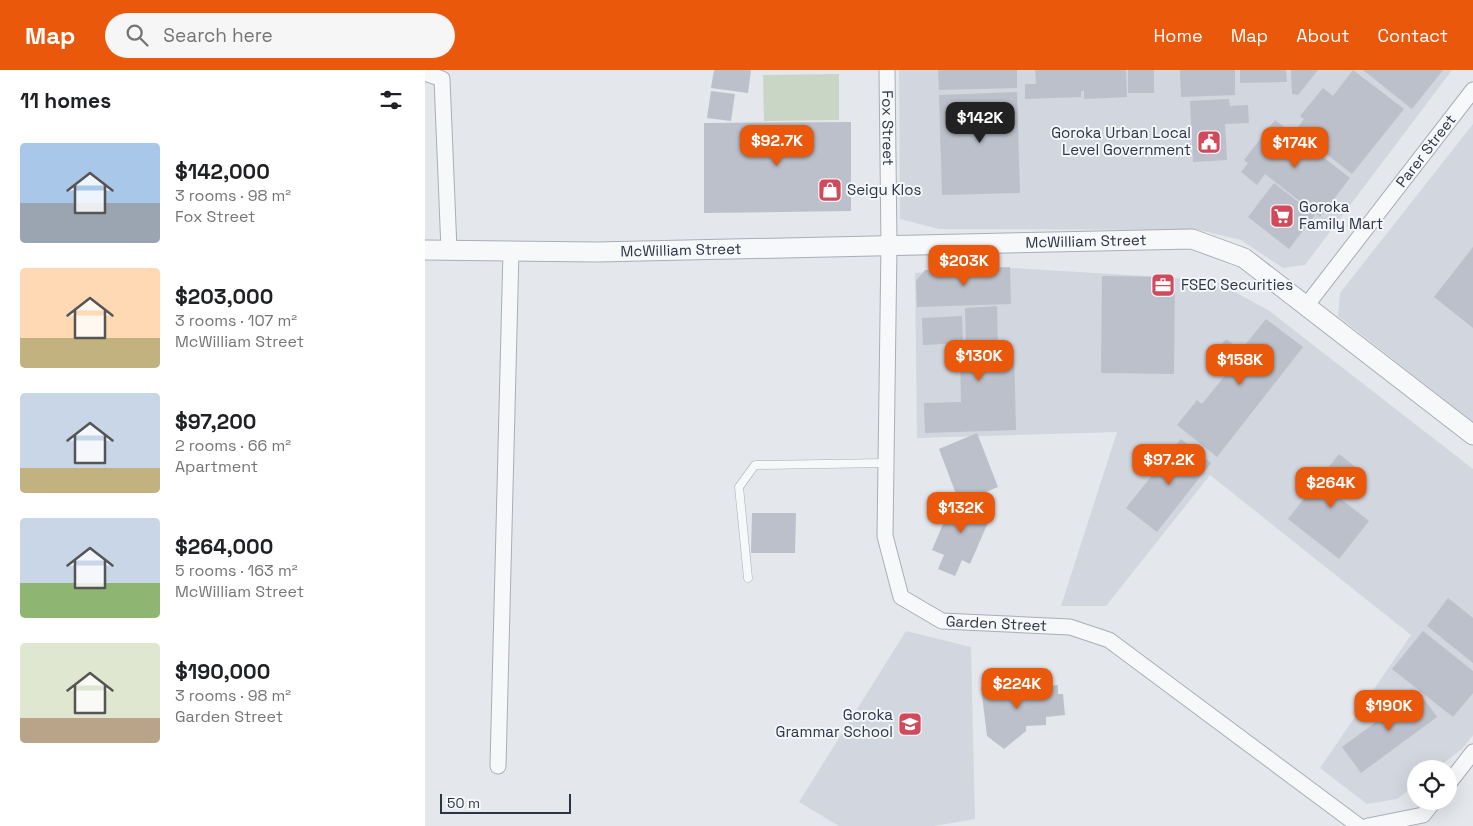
<!DOCTYPE html>
<meta charset="utf-8">
<style>
body{margin:0;font-family:"Space Grotesk",sans-serif;background:#f6f6f6;color:#202124;height:100vh;display:flex;flex-direction:column;font-size:19px;white-space:nowrap}
*{box-sizing:border-box;margin:0}
p{font-size:16px;color:#757577}
.icon{flex:none;width:28px;height:28px;fill:none;stroke:currentColor;stroke-width:2;stroke-linecap:round;stroke-linejoin:round}
.map{position:relative;flex:1;overflow:hidden}
.drawer{display:flex;flex-direction:column;background:#fff;width:425px}
.drawer>*{flex:none}
.tools{position:absolute;left:982px;top:690px;display:grid;gap:10px}
.tools a{display:grid;place-items:center;width:50px;height:50px;border-radius:50%;background:#fff;box-shadow:0 5px 20px #0002;font-size:25px}
.scale{position:absolute;left:15px;bottom:12px;width:131px;box-sizing:border-box;padding-left:5px;border:2px solid #2b3445;border-top:0;font-size:14px;line-height:18px;white-space:nowrap;color:#2b3445;-webkit-text-stroke:4px #f4f6f9;paint-order:stroke}
.price{position:absolute;translate:-50% -42px;padding:0 11px;border-radius:10px;background:#ea580c;color:#fff;font-size:16px;line-height:32px;filter:drop-shadow(0 1px 2px #0008)}
.price::after{content:'';position:absolute;left:50%;top:30px;width:15px;height:11px;margin-left:-8px;background:inherit;clip-path:polygon(0 0,100% 0,50% 100%)}
.price.selected{background:#222;color:#fff}
ul{padding:0;list-style:none}
li{display:flex;align-items:center;gap:15px;height:125px;padding:0 20px}
li span{display:grid;place-items:center;flex:none;width:140px;height:100px;border-radius:5px;color:#555}
li>.icon{margin-inline-start:auto}
span .icon{width:60px;height:60px;fill:#fffc;stroke-width:1}
li b{font-size:21px}
h2{display:flex;justify-content:space-between;align-items:center;height:60px;padding:0 20px;font-size:21px}
header{display:flex;align-items:center;gap:30px;box-sizing:border-box;height:70px;padding:0 25px;background:#ea580c;color:#fff}
header strong{font-size:24px}
nav{display:flex;gap:28px;margin-inline-start:auto;font-size:18px}
.search{width:350px;height:45px;background:#f6f6f6;display:flex;align-items:center;gap:12px;box-sizing:border-box;padding:0 18px;border-radius:28px;color:#757577;font-size:19px}
main{display:flex;flex:1;min-height:0}
.map>svg:first-child{display:block}
</style>
<header>
<strong>Map</strong>
<div class="search"><svg class="icon" aria-label="search" viewBox="0 0 24 24"><circle cx="10" cy="10" r="6"/><path d="M15 15l6 6"/></svg>Search here</div>
<nav><a>Home</a><a>Map</a><a>About</a><a>Contact</a></nav>
</header>
<main>
<section class="drawer">
<h2>11 homes<svg class="icon" aria-label="filters" viewBox="0 0 24 24"><path d="M4 7h16M4 17h16"/><circle cx="9" cy="7" r="2"/><circle cx="15" cy="17" r="2"/></svg></h2>
<ul>
<li><span style="background:linear-gradient(#a9c7e8 60%,#9aa5b1 0)"><svg class="icon" aria-label="home" viewBox="0 0 24 24"><path d="M3 11l9-7 9 7M6 9v11h12V9"/></svg></span><div><b>$142,000</b><p>3 rooms · 98 m²</p><p>Fox Street</p></div></li>
<li><span style="background:linear-gradient(#ffd9b3 70%,#c2b280 0)"><svg class="icon" aria-label="home" viewBox="0 0 24 24"><path d="M3 11l9-7 9 7M6 9v11h12V9"/></svg></span><div><b>$203,000</b><p>3 rooms · 107 m²</p><p>McWilliam Street</p></div></li>
<li><span style="background:linear-gradient(#c9d6e8 75%,#c2b280 0)"><svg class="icon" aria-label="home" viewBox="0 0 24 24"><path d="M3 11l9-7 9 7M6 9v11h12V9"/></svg></span><div><b>$97,200</b><p>2 rooms · 66 m²</p><p>Apartment</p></div></li>
<li><span style="background:linear-gradient(#c9d6e8 65%,#8fb573 0)"><svg class="icon" aria-label="home" viewBox="0 0 24 24"><path d="M3 11l9-7 9 7M6 9v11h12V9"/></svg></span><div><b>$264,000</b><p>5 rooms · 163 m²</p><p>McWilliam Street</p></div></li>
<li><span style="background:linear-gradient(#dfe7d0 75%,#b9a48a 0)"><svg class="icon" aria-label="home" viewBox="0 0 24 24"><path d="M3 11l9-7 9 7M6 9v11h12V9"/></svg></span><div><b>$190,000</b><p>3 rooms · 98 m²</p><p>Garden Street</p></div></li>
</ul>
</section>
<div class="map">
<svg width="1048" height="756" viewBox="0 0 1048 756">
<rect width="100%" height="100%" fill="#e4e7ec"/>
<g fill="#d2d6de">
<polygon points="474,0 1027,0 880,195 858,198 816,170 774,160 514,159 475,149"/>
<polygon points="1048,54 1048,352 913,246 915,223"/>
<polygon points="587,198 788,210 843,240 1048,399 1048,665 1037,679 1011,699 991,699 991,714 972,729 942,734 895,698 986,565 785,405 681,536 636,536 692,362 492,368 490,203"/>
<polygon points="481,561 546,577 550,749 509,756 414,756 374,732"/>
</g>
<polygon fill="#c9d6c5" points="414,4 414,50 339,51 338,5"/>
<g fill="#bbc0ca">
<polygon points="289,0 326,0 323,23 286,18"/>
<polygon points="513,0 592,0 592,18 514,20"/>
<polygon points="610,0 701,0 702,27 659,29 659,21 656,21 656,27 600,29 600,14 611,14"/>
<rect x="703" y="0" width="26" height="23"/>
<polygon points="755,0 810,0 810,25 756,27"/>
<polygon points="815,0 861,0 862,12 815,13"/>
<polygon points="866,0 893,0 873,25 867,24"/>
<polygon points="928,0 979,39 927,104 871,60 879,49 875,46 898,18 908,26"/>
<polygon points="938,0 1018,0 987,39"/>
<polygon points="286,21 310,24 306,51 282,48"/>
<polygon points="592,22 595,123 517,125 514,25"/>
<polygon points="804,29 805,36 823,35 824,53 800,54 802,90 768,92 765,31"/>
<polygon points="850,50 925,108 895,147 840,104 832,115 816,102 823,93 819,90"/>
<polygon points="426,52 426,141 279,143 279,53"/>
<polygon points="849,113 890,145 864,179 823,147"/>
<polygon points="1048,177 1048,258 1009,227"/>
<polygon points="585,197 586,234 492,237 491,211 500,200"/>
<polygon points="677,206 750,207 749,304 676,303"/>
<polygon points="572,236 573,281 589,280 591,360 500,363 499,333 536,332 535,283 541,283 540,238"/>
<polygon points="537,246 538,273 498,275 497,248"/>
<polygon points="841,249 878,277 792,387 752,355 772,330 777,334 806,298 789,284 801,269 816,280"/>
<polygon points="552,363 573,417 544,429 531,424 514,379"/>
<polygon points="756,369 786,393 732,462 701,438"/>
<polygon points="914,384 938,403 917,430 944,451 914,489 863,449"/>
<polygon points="530,426 568,441 545,494 537,490 530,506 513,499 519,485 507,480"/>
<polygon points="327,443 371,443 370,483 326,483"/>
<polygon points="1023,528 1048,548 1048,593 1002,556"/>
<polygon points="998,561 1048,601 1048,623 1028,647 967,599"/>
<polygon points="581,608 586,616 597,615 598,626 614,625 613,617 633,615 633,624 638,624 640,645 621,647 621,655 601,656 601,661 579,679 562,666 556,617 567,616 572,609"/>
<polygon points="993,621 1012,647 936,703 917,677"/>
</g>
<g fill="none" stroke-linecap="round" stroke-linejoin="round">
<g stroke="#a9aeb7" stroke-width="9">
<polyline id="service" points="323,508 314,417 330,395 461,393"/>
</g>
<g stroke="#a9aeb7" stroke-width="17">
<g id="minor">
<path id="s1" d="M462 0 464 175 460 466 476 527 517 551 645 557 684 570 934 756"/>
<polyline points="0,3 17,9 24,180"/>
<path id="s2" d="M881 236 1048 20"/>
<polyline points="73,696 86,181"/>
<polyline points="1024,713 1048,682"/>
<polyline points="943,756 998,745 1009,731"/>
</g>
</g>
<g stroke="#a9aeb7" stroke-width="21">
<g id="tertiary">
<path id="s3" d="M0 180 172 182 767 169 819 188 1048 365"/>
</g>
</g>
<use href="#service" stroke="#f7f8fa" stroke-width="8"/>
<use href="#minor" stroke="#f7f8fa" stroke-width="15"/>
<use href="#tertiary" stroke="#f7f8fa" stroke-width="19"/>
</g>
<defs>
<g id="civic-square" transform="scale(1.25)"><rect x="-9" y="-9" width="18" height="18" rx="4" fill="#d1495b" stroke="#f4f6f9"/><path d="M-.6-6.5H3V-4.5H.6V-3L4-1V1h2V6H-6V1h2V-1L-.6-3ZM-1.2 2.5V6h2.4V2.5Z" fill="#fff"/></g>
<g id="shop-square" transform="scale(1.25)"><rect x="-9" y="-9" width="18" height="18" rx="4" fill="#d1495b" stroke="#f4f6f9"/><path d="M-5-2.5h2.3a2.7 3.5 0 0 1 5.4 0H5L5.5 6h-11ZM-1.5-2.5h3a1.5 2.3 0 0 0-3 0Z" fill="#fff"/></g>
<g id="supermarket-square" transform="scale(1.25)"><rect x="-9" y="-9" width="18" height="18" rx="4" fill="#d1495b" stroke="#f4f6f9"/><path d="M-6-5.5h2.5l.6 2H6L4.5 2H-2.5L-4.4-4H-6ZM-1.5 3.2a1.3 1.3 0 1 0 .1 0ZM3 3.2a1.3 1.3 0 1 0 .1 0Z" fill="#fff"/></g>
<g id="office-square" transform="scale(1.25)"><rect x="-9" y="-9" width="18" height="18" rx="4" fill="#d1495b" stroke="#f4f6f9"/><path d="M-6-3h4V-5.5h4V-3h4V5H-6ZM-1-4.5V-3h2v-1.5ZM-6 0V1H6V0Z" fill="#fff"/></g>
<g id="school-square" transform="scale(1.25)"><rect x="-9" y="-9" width="18" height="18" rx="4" fill="#d1495b" stroke="#f4f6f9"/><path d="M0-5L7-2L0 1L-7-2ZM-4 1L0 2.5L4 1V4Q0 6-4 4Z" fill="#fff"/></g>
</defs>
<g fill-rule="evenodd">
<use href="#civic-square" x="784" y="72"/>
<use href="#shop-square" x="405" y="120"/>
<use href="#supermarket-square" x="857" y="146"/>
<use href="#office-square" x="738" y="215"/>
<use href="#school-square" x="485" y="654"/>
</g>
<g text-anchor="middle" stroke-width="4" stroke-linejoin="round" paint-order="stroke">
<g font-size="15" fill="#2b3445" stroke="#f4f6f9">
<text dy="5" stroke="none"><textPath href="#s1" startOffset="58">Fox Street</textPath></text>
<text dy="5" stroke="none"><textPath href="#s2" startOffset="196">Parer Street</textPath></text>
<text dy="5" stroke="none"><textPath href="#s3" startOffset="661">McWilliam Street</textPath></text>
<text dy="5" stroke="none"><textPath href="#s3" startOffset="256">McWilliam Street</textPath></text>
<text dy="5" stroke="none"><textPath href="#s1" startOffset="631">Garden Street</textPath></text>
</g>
<g font-size="15" fill="#2b3445" stroke="#f4f6f9" text-anchor="start">
<text x="766" y="68" text-anchor="end">Goroka Urban Local<tspan x="766" dy="17">Level Government</tspan></text>
<text x="422" y="125">Seigu Klos</text>
<text x="874" y="142">Goroka<tspan x="874" dy="17">Family Mart</tspan></text>
<text x="756" y="220">FSEC Securities</text>
<text x="468" y="650" text-anchor="end">Goroka<tspan x="468" dy="17">Grammar School</tspan></text>
</g>
</g>
</svg>
<div class="tools">
<a><svg class="icon" aria-label="locate" viewBox="0 0 24 24"><circle cx="12" cy="12" r="6"/><path d="M12 2v4M12 18v4M2 12h4M18 12h4"/></svg></a>
</div>
<div class="scale">50 m</div>
<b class="price selected" style="left:555px;top:74px">$142K</b>
<b class="price" style="left:352px;top:97px">$92.7K</b>
<b class="price" style="left:870px;top:99px">$174K</b>
<b class="price" style="left:539px;top:217px">$203K</b>
<b class="price" style="left:554px;top:312px">$130K</b>
<b class="price" style="left:815px;top:316px">$158K</b>
<b class="price" style="left:744px;top:416px">$97.2K</b>
<b class="price" style="left:906px;top:439px">$264K</b>
<b class="price" style="left:536px;top:464px">$132K</b>
<b class="price" style="left:592px;top:640px">$224K</b>
<b class="price" style="left:964px;top:662px">$190K</b>
</div>
</main>
